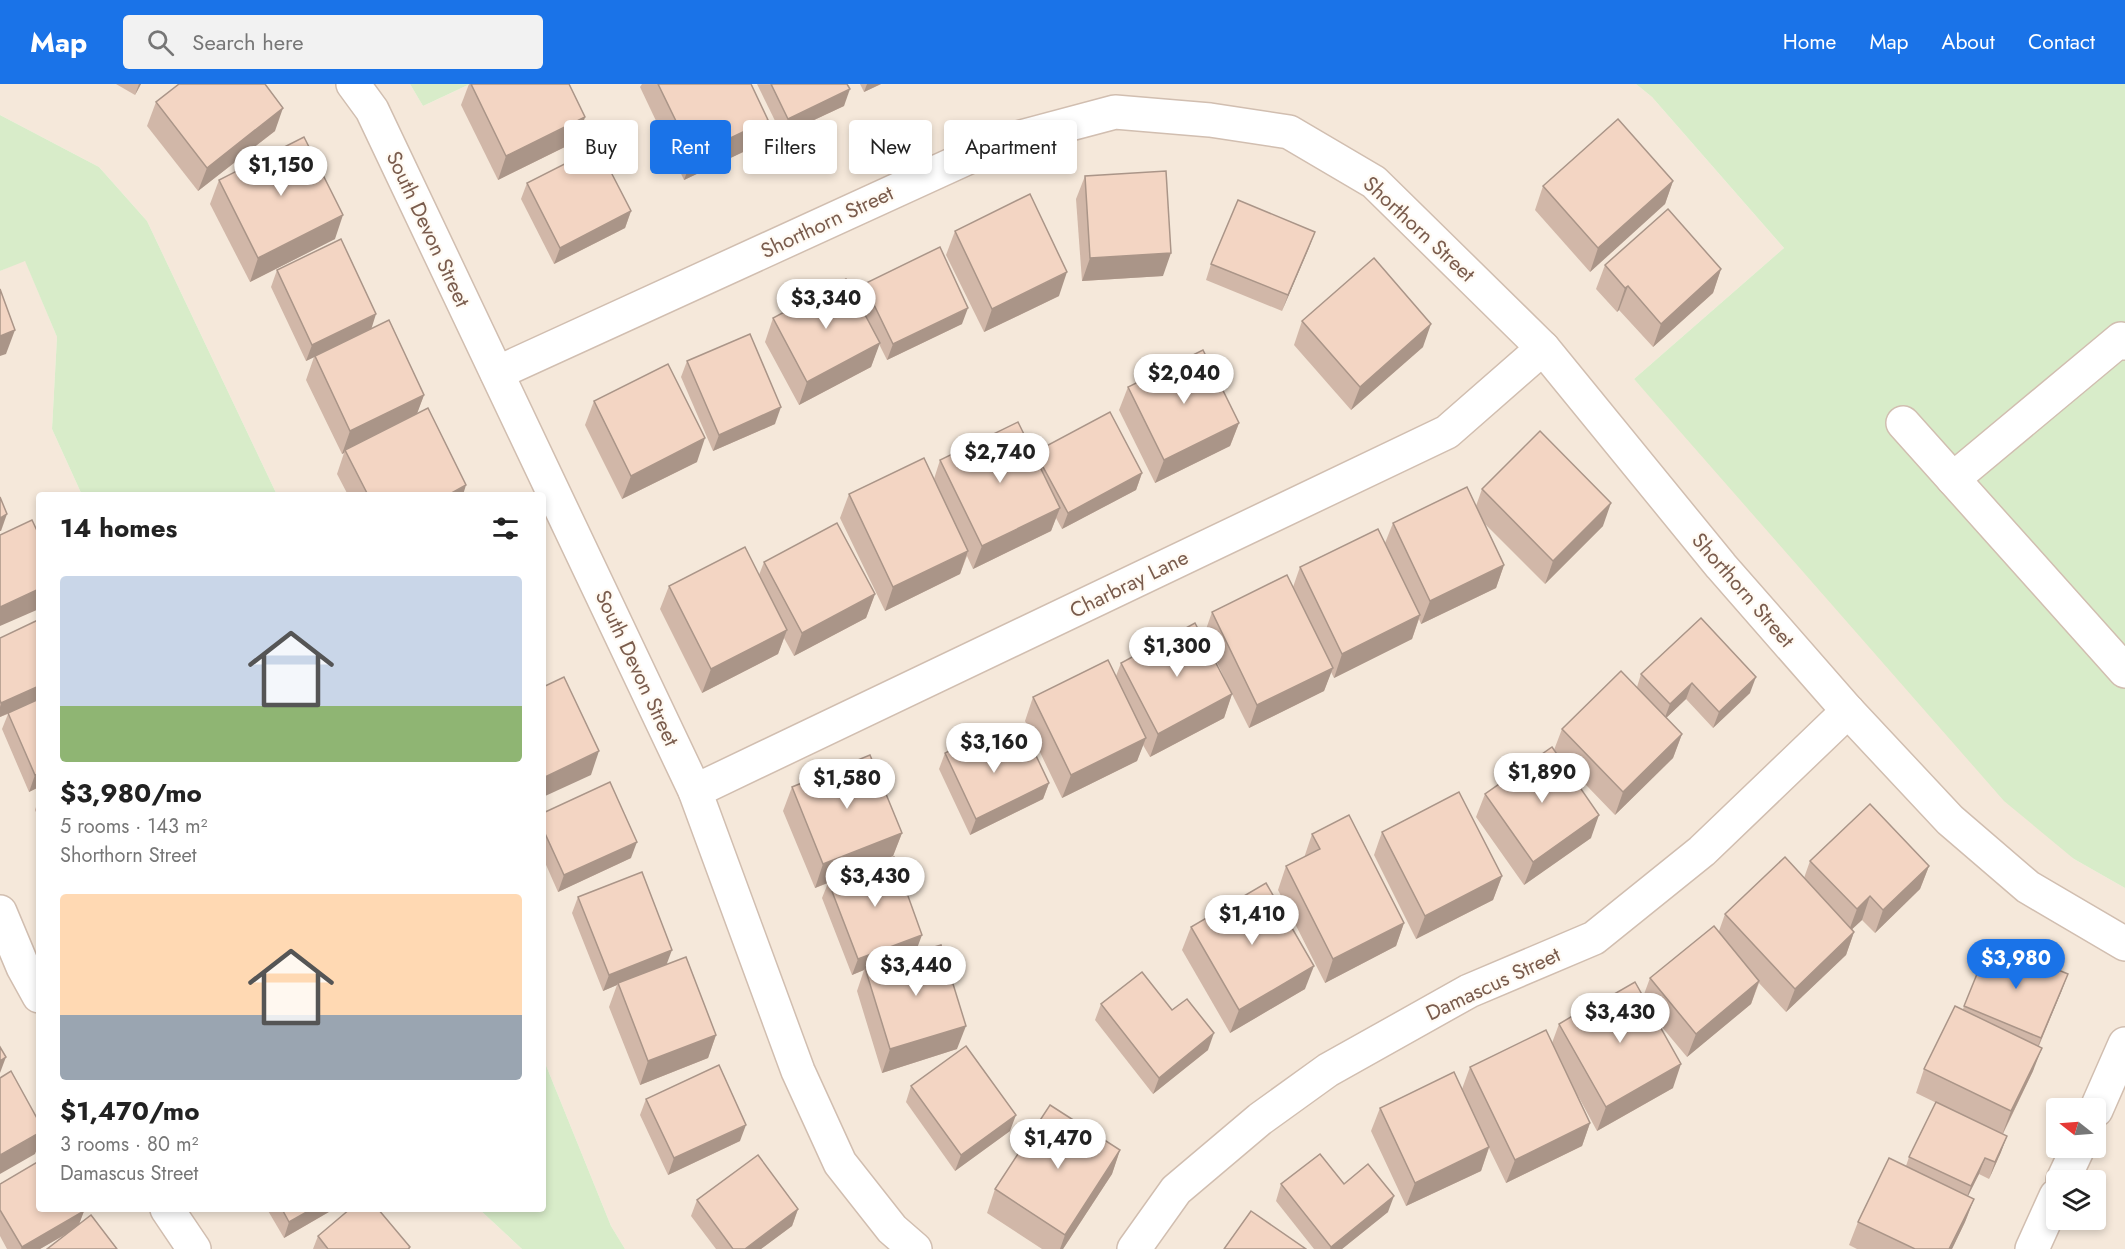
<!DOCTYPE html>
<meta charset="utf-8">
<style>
body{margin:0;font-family:Jost,sans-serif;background:#f2f2f2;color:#222;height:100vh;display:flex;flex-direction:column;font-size:22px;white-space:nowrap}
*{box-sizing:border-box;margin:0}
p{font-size:20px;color:#767676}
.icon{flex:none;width:33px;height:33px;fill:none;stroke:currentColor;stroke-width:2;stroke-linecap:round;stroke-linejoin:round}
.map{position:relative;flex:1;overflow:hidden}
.panel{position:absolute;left:36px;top:408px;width:510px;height:720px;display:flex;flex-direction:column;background:#fff;border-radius:6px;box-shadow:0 3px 9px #0003}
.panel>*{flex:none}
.banner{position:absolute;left:564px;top:36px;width:570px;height:54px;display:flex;gap:12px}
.needle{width:39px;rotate:287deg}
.fabs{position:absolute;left:2046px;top:1014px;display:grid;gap:12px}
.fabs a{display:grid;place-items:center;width:60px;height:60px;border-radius:6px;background:#fff;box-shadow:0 3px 9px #0003;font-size:30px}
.price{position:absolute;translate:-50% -51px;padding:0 14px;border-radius:21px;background:#fff;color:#222;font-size:20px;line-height:39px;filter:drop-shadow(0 2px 3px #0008)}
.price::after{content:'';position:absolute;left:50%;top:36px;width:18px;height:14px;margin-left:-9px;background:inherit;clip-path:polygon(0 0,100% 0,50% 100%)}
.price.current{background:#1a73e8;color:#fff}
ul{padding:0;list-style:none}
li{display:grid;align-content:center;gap:12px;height:318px;padding:0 24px}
li span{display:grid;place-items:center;height:186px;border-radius:6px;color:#555}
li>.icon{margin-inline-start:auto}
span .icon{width:108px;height:108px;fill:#fffc;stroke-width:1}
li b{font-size:26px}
h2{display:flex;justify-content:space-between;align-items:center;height:72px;padding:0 24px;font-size:26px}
.pill{padding:0 21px;border-radius:6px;background:#fff;box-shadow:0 3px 9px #0003;font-size:21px;line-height:54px}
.pill.current{background:#1a73e8;color:#fff}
header{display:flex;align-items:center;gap:36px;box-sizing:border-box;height:84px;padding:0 30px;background:#1a73e8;color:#fff}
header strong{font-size:28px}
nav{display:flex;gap:33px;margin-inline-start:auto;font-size:21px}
.search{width:420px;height:54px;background:#f2f2f2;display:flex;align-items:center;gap:15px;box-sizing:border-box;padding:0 21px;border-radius:6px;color:#767676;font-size:22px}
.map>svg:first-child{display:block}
</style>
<header>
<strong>Map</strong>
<div class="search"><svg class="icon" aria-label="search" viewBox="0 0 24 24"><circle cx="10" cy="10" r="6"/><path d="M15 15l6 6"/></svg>Search here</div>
<nav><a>Home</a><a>Map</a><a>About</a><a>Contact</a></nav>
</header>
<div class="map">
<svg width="2125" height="1165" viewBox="0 0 2125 1165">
<rect width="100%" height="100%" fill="#fdf6ec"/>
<g fill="#f5e8da" fill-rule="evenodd">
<path d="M0 0H410L423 22 470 0H1636L1652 13 1784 164 1634 295 2074 775 2125 804V1165H625L611 1142 543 974V411H277L147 137 99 83 0 31ZM2056 1024H2096V1064H2056ZM2056 1096H2096V1136H2056Z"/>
<polygon points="25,176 57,253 52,345 82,411 39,411 39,1125 479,1125 522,1165 0,1165 0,187"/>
</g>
<g fill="#d8ecc9">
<polygon points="410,0 470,0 423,22"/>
<polygon points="1636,0 2125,0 2125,804 2074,775 2004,717 1634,295 1784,164 1652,13"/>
<polygon points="0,31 99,83 147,137 277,411 82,411 52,345 57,253 25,177 0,187"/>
<polygon points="543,974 611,1142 625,1165 522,1165 479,1125 543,1125"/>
</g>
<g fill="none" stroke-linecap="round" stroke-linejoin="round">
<g stroke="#d1beb0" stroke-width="36">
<g id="minor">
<polyline points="353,0 372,26 695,707 798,987 840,1079 892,1145 915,1165"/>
<polyline points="497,289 1002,58 1115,28 1210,36 1289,48 1374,98 1543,264 1721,482 1848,627 1950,736 2028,803 2125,860"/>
<polyline points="1903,339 2125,587"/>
<polyline points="1953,395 2121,255 2125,259"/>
<polyline points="695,707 1447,348 1543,264"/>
<polyline points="0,828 23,883 39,912"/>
<polyline points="2096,1026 2125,960"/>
<polyline points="2063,1096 2078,1064"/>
<polyline points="167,1125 194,1165"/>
<polyline points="1134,1165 1176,1106 1260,1035 1328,986 1469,907 1594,854 1702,767 1848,627"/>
<polyline points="2032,1165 2056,1112"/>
</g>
</g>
<use href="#minor" stroke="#fff" stroke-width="33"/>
</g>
<g fill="#d1b7a8">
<polygon points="116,0 141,0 135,11"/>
<polygon points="469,0 569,0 585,33 577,57 498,96 461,21"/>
<polygon points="642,0 751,0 760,60 684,96 640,3"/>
<polygon points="757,0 847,0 844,22 782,51"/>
<polygon points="860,0 881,0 864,8"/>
<polygon points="156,18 275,47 198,107 147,42"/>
<polygon points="1085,92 1163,192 1082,197 1076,115"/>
<polygon points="219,96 335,155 250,198 210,120"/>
<polygon points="1673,97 1665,120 1590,188 1535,126 1543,102"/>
<polygon points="527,99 631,127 625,144 554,180 521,115"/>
<polygon points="955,147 1059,212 984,248 946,171"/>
<polygon points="1315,148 1282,227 1206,196 1211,180"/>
<polygon points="1605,181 1721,185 1713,209 1653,263 1619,226 1617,228 1596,205"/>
<polygon points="277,186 371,245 424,311 417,329 463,411 348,411 337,390 344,369 342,370 306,296 314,273 306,277 271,203"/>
<polygon points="864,200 962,240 887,276 879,260 871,283 799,321 765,258 773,234 869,238 858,216"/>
<polygon points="1302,237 1423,263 1351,326 1294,261"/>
<polygon points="687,277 775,340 713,367 681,293"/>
<polygon points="1128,303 1239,339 1230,362 1155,399 1119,326"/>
<polygon points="594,317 697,378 622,415 585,341"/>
<polygon points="1035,368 1142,389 1136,406 1062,445 1056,434 1051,447 973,485 967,472 960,490 885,527 840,434 849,410 934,395 940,376 1034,371"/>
<polygon points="1482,405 1603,442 1545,500 1485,440 1504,481 1496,504 1421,540 1419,535 1412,555 1334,594 1331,588 1324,607 1249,644 1232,610 1224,634 1150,673 1143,661 1137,677 1062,714 1025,637 1033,613 1116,592 1121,579 1230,606 1204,551 1212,528 1293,503 1300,483 1385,459 1393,439 1476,422"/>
<polygon points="764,478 875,510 866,534 794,572 784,554 778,570 702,609 660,525 669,502 759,491"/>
<polygon points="39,537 39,703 29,708 2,645 8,630 0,633 0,554"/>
<polygon points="1641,590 1750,609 1713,644 1686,615 1666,634 1682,650 1673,674 1615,731 1562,676 1591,754 1524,801 1476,733 1485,710 1554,666 1562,645 1637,603"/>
<polygon points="945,669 1002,675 1049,699 1043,715 970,751 939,685"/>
<polygon points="792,703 902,749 893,772 860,786 916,867 899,873 957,965 882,989 857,907 864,886 852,891 822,814 828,799 815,804 783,727"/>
<polygon points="39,714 39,735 35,726"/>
<polygon points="543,729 631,774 558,808 543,774"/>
<polygon points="1382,748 1502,792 1493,816 1416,855 1374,771"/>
<polygon points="1312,750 1404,839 1396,862 1325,899 1278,806 1286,782 1304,774"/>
<polygon points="1810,777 1929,782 1920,805 1875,849 1862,836 1852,845 1854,848 1846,871 1786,928 1759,899 1751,920 1687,973 1656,936 1673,1004 1597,1047 1577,1010 1590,1039 1582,1062 1506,1099 1489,1064 1481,1087 1406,1122 1371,1047 1380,1024 1462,1005 1470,983 1552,959 1559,940 1597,920 1643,913 1650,894 1719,847 1725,830 1804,794"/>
<polygon points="578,813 667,880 716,951 708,974 640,1001 609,923 617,901 603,907 572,829"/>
<polygon points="1191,843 1305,905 1230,949 1182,866"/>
<polygon points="1990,858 2062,906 2039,962 2033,987 2003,1050 2007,1052 2001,1068 1989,1095 1979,1090 1968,1112 1974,1115 1965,1138 1952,1165 1857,1165 1849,1161 1858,1138 1906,1082 1909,1073 1947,1024 1916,1009 1924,985 1963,925"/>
<polygon points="1101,920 1172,926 1208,966 1153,1010 1095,936"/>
<polygon points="911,1002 1010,1047 955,1087 906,1018"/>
<polygon points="646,1015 740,1057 668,1091 640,1031"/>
<polygon points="1120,1066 1112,1090 1063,1165 1042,1165 987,1129 995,1105"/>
<polygon points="0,1100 84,1127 79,1140 68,1149 40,1165 7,1165 0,1152"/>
<polygon points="1281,1100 1344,1100 1388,1128 1342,1165 1314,1165 1276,1117"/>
<polygon points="697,1116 798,1125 792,1142 761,1165 716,1165 691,1132"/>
<polygon points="267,1125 334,1125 284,1154"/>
<polygon points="318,1152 410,1163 410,1165 313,1165"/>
</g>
<g fill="#aa9588">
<polygon points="139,0 141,0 135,11"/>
<polygon points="867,0 881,0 864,8"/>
<polygon points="850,5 844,22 782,51 788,35"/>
<polygon points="283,24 275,47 198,107 207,84"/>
<polygon points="585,33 577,57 498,96 506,72"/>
<polygon points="768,36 760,60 684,96 693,72"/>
<polygon points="1673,97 1665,120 1590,188 1598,164"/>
<polygon points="631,127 625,144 554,180 560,164"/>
<polygon points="343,131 335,155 250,198 258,174"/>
<polygon points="1315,148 1309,164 1282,227 1288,211"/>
<polygon points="1171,169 1163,192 1082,197 1090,174"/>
<polygon points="1721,185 1713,209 1653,263 1661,240"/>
<polygon points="1067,188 1059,212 984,248 992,225"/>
<polygon points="1628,202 1619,226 1617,228 1625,204"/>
<polygon points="968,224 962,240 887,276 893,260"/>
<polygon points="376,230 371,246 306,277 312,261"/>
<polygon points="1431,240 1423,263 1351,326 1360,303"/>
<polygon points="15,246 6,270 0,272 0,252"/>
<polygon points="880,259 871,283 799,321 807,298"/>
<polygon points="424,311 415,335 345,366 344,369 342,370 350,347"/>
<polygon points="781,323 775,340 713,367 719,351"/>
<polygon points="1239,339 1230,362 1155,399 1164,376"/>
<polygon points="705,354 697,378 622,415 631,392"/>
<polygon points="1142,389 1136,406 1062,445 1068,429"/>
<polygon points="466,401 463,411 448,411"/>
<polygon points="1611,419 1603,442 1545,500 1553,477"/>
<polygon points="1060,424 1051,447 973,485 982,462"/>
<polygon points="7,430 1,447 0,447 0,434"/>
<polygon points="968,467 960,490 885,527 893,503"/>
<polygon points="1504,481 1496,504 1421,540 1430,517"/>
<polygon points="39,505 39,525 0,542 0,523"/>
<polygon points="875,510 866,534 794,572 802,549"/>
<polygon points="1420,531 1412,555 1334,594 1342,570"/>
<polygon points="787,546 778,570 702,609 711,585"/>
<polygon points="1333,584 1324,607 1249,644 1257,621"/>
<polygon points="1756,593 1750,609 1713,644 1719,628"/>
<polygon points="1692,599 1686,615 1664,636 1670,620"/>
<polygon points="39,602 39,615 0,633 0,623 1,619"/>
<polygon points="1232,610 1224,634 1150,673 1158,650"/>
<polygon points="1682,650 1673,674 1615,731 1623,708"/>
<polygon points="1146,654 1137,677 1062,714 1071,691"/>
<polygon points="599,667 591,691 543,713 543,694"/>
<polygon points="39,690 39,703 29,708 35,691"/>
<polygon points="1049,699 1043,715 970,751 976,735"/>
<polygon points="1599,731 1591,754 1524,801 1533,778"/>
<polygon points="902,749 893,772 815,804 823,780"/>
<polygon points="637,758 631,774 558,808 564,791"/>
<polygon points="1929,782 1920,805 1875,849 1883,826"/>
<polygon points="1502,792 1493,816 1416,855 1425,832"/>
<polygon points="1870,812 1862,836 1848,849 1857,825"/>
<polygon points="1404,839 1396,862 1325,899 1333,875"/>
<polygon points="1854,848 1846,871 1786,928 1795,905"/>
<polygon points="922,851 916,867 866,886 865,884 864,886 852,891 858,875"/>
<polygon points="672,866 666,882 618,899 617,901 603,907 609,891"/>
<polygon points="1314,882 1305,905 1230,949 1239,926"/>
<polygon points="2068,890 2062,906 2035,970 2041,954"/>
<polygon points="1759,897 1751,920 1687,973 1696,950"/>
<polygon points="966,942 957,965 882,989 890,965"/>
<polygon points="1214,949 1208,966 1153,1010 1159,994"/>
<polygon points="716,951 708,974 640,1001 648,977"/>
<polygon points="2042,964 2033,987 2002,1051 2011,1027"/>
<polygon points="6,973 0,989 0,977"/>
<polygon points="1681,980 1673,1004 1597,1047 1606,1023"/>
<polygon points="1016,1031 1010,1047 955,1087 961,1071"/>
<polygon points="1590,1039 1582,1062 1506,1099 1515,1076"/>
<polygon points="746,1041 740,1057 668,1091 674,1074"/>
<polygon points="39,1049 39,1060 35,1070 0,1090 0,1071"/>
<polygon points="2007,1052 2001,1068 1989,1095 1995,1078"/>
<polygon points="1489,1063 1481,1087 1406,1122 1415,1099"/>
<polygon points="1120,1066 1112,1090 1063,1165 1060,1165 1065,1151"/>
<polygon points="1985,1074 1979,1090 1965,1118 1971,1102"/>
<polygon points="1394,1112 1388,1128 1342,1165 1330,1165 1331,1163"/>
<polygon points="1974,1115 1965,1138 1952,1165 1949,1165"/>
<polygon points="312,1125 334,1125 284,1154 289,1138"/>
<polygon points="798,1125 792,1142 761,1165 745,1165"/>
<polygon points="84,1127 78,1143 40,1165 21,1165 22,1163"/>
</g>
<g fill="#f3d5c3" stroke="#aa9588" stroke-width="1.5">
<polygon points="179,0 265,0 283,24 207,84 156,18"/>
<polygon points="471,0 569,0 585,33 506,72"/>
<polygon points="658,0 751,0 768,36 693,72"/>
<polygon points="771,0 847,0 850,5 788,35"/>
<polygon points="1618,35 1673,97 1598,164 1543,102"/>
<polygon points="304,53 343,131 258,174 219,96"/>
<polygon points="598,63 631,127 560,164 527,99"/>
<polygon points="1166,87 1171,169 1090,174 1085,92"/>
<polygon points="1030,110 1067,188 992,225 955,147"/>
<polygon points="1238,116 1315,148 1288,211 1211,180"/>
<polygon points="1668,125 1721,185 1661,240 1628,202 1625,204 1605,181"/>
<polygon points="341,155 376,230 312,261 277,186"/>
<polygon points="940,163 968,224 893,260 864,200"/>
<polygon points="1374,174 1431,240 1360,303 1302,237"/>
<polygon points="846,195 880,259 807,298 773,234"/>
<polygon points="0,205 15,246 0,252"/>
<polygon points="389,236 424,311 350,347 315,272"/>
<polygon points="750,250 781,323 719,351 687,277"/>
<polygon points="1203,266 1239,339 1164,376 1128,303"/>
<polygon points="668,280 705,354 631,392 594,317"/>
<polygon points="428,324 466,401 448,411 368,411 345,366"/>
<polygon points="1110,328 1142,389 1068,429 1035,368"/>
<polygon points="1018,338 1060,424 982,462 940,376"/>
<polygon points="1540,347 1611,419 1553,477 1482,405"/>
<polygon points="924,374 968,467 893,503 849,410"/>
<polygon points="1467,403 1504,481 1430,517 1393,439"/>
<polygon points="0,413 7,430 0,434"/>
<polygon points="32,436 39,451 39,505 0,523 0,451"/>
<polygon points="837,439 875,510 802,549 764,478"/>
<polygon points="1378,445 1420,531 1342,570 1300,483"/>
<polygon points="745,463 787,546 711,585 669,502"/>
<polygon points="1287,491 1333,584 1257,621 1212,528"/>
<polygon points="1701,534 1756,593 1719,628 1692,599 1670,620 1641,590"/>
<polygon points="38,536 39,602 1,619 0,616 0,554"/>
<polygon points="1195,539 1232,610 1158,650 1121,579"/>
<polygon points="1108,576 1146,654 1071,691 1033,613"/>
<polygon points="1621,587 1682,650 1623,708 1562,645"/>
<polygon points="564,593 599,667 543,694 543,603"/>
<polygon points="39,615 39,690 35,691 8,629"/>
<polygon points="990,647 1002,675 1031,661 1049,699 976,735 945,669"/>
<polygon points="1552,663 1599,731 1533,778 1485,710"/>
<polygon points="870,671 902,749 823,780 792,703"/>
<polygon points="610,698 637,758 564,791 543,745 543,729"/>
<polygon points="1459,708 1502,792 1425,832 1382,748"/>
<polygon points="1870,720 1929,782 1883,826 1870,812 1857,825 1810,777"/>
<polygon points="1349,731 1404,839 1333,875 1286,782 1320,765 1312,750"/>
<polygon points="894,773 922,851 858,875 828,797"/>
<polygon points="1785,773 1854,848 1795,905 1725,830"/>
<polygon points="642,788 672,866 609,891 578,813"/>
<polygon points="1266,799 1314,882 1239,926 1191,843"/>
<polygon points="1714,842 1759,897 1696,950 1650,894"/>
<polygon points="1990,858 2068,890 2041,954 1964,922"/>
<polygon points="941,861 966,942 890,965 865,884"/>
<polygon points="686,873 716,951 648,977 618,899"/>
<polygon points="1142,888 1172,926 1187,915 1214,949 1159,994 1101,920"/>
<polygon points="1635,898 1681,980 1606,1023 1559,940 1596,918 1597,920"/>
<polygon points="1955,922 2042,964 2011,1027 1924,985"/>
<polygon points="1546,946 1590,1039 1515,1076 1470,983"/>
<polygon points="966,962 1016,1031 961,1071 911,1002"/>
<polygon points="0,963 6,973 0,977"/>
<polygon points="719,981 746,1041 674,1074 646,1015"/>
<polygon points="11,987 39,1038 39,1049 0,1071 0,994"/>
<polygon points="1454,988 1489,1063 1415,1099 1380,1024"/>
<polygon points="1936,1018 2007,1052 1995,1078 1985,1074 1971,1102 1909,1073"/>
<polygon points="1050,1021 1120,1066 1065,1151 995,1105"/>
<polygon points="1320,1070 1344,1100 1368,1080 1394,1112 1331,1163 1281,1100"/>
<polygon points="758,1071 798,1125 745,1165 733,1165 697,1116"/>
<polygon points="1889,1074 1974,1115 1949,1165 1915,1165 1858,1138"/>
<polygon points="39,1077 39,1125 83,1125 84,1127 22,1163 0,1126 0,1100"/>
<polygon points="282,1125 312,1125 289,1138"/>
<polygon points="350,1125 378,1125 410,1163 408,1165 328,1165 318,1152"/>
<polygon points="1251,1127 1306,1165 1224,1165"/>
<polygon points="91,1131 117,1165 47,1165"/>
</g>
<g text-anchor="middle" stroke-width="4.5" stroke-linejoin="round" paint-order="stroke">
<g font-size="21" fill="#7a5c4d" stroke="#fffaf3">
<text transform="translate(827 138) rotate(-25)" y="7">Shorthorn Street</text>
<text transform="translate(428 145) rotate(65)" y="7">South Devon Street</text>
<text transform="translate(1419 145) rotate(43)" y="7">Shorthorn Street</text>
<text transform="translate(1129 500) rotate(-26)" y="7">Charbray Lane</text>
<text transform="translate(1743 506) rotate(49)" y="7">Shorthorn Street</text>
<text transform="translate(637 584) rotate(65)" y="7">South Devon Street</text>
<text transform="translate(1493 900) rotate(-25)" y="7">Damascus Street</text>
</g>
</g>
</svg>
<div class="fabs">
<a><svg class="needle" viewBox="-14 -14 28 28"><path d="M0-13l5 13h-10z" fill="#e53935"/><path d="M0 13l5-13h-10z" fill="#767676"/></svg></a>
<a><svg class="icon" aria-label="layers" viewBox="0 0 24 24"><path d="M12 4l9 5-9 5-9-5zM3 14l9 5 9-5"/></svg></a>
</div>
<b class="price" style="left:281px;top:113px">$1,150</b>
<b class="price" style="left:826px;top:246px">$3,340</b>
<b class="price" style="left:1184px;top:321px">$2,040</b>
<b class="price" style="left:1000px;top:400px">$2,740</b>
<b class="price" style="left:1177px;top:594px">$1,300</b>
<b class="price" style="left:994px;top:690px">$3,160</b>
<b class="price" style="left:1542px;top:720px">$1,890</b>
<b class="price" style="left:847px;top:726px">$1,580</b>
<b class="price" style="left:875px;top:824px">$3,430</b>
<b class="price" style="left:1252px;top:862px">$1,410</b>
<b class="price current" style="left:2016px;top:906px">$3,980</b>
<b class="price" style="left:916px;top:913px">$3,440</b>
<b class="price" style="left:1620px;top:960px">$3,430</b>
<b class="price" style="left:1058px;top:1086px">$1,470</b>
<div class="banner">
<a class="pill">Buy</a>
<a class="pill current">Rent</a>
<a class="pill">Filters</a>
<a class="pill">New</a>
<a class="pill">Apartment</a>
</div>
<section class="panel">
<h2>14 homes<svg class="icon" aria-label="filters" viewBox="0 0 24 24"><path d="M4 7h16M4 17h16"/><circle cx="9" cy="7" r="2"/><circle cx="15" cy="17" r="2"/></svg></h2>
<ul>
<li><span style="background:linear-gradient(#c9d6e8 70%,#8fb573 0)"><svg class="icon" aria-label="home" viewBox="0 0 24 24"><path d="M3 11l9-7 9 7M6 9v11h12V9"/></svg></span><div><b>$3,980/mo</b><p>5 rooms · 143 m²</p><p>Shorthorn Street</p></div></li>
<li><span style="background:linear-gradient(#ffd9b3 65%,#9aa5b1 0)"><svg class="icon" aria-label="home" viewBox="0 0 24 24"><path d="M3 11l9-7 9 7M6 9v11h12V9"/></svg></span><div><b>$1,470/mo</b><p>3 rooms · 80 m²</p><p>Damascus Street</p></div></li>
</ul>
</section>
</div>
